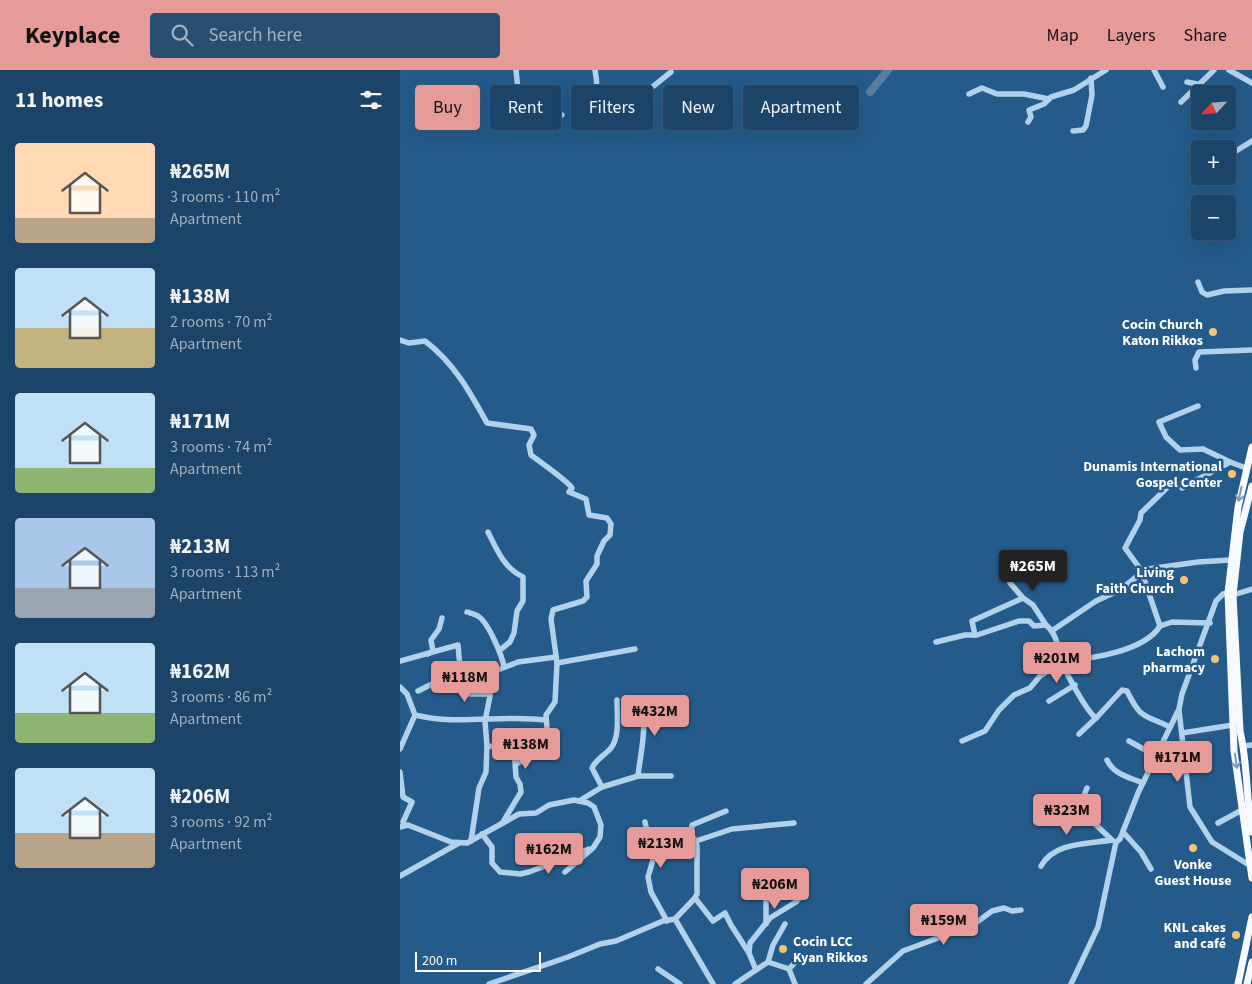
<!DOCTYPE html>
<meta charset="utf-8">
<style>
body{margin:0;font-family:"Source Sans 3",sans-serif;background:#284e71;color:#f1f3f6;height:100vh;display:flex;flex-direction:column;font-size:19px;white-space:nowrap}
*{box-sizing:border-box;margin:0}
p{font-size:16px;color:#a0b0c0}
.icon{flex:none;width:28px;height:28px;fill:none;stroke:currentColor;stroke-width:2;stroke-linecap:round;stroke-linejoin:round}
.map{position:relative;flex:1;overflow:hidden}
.side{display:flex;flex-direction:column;background:#1b4468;width:400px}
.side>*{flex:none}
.hud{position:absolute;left:15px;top:15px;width:475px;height:45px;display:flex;gap:10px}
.needle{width:32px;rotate:244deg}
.tools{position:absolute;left:791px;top:15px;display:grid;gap:10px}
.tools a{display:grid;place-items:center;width:45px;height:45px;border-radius:5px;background:#1b4468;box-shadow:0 5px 20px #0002,0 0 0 1px #395c7c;font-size:25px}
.scale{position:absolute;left:15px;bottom:12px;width:126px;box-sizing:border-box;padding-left:5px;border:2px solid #fff;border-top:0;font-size:14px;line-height:18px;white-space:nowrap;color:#fff;-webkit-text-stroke:4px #245b8b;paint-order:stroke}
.price{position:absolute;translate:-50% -42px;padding:0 11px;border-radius:5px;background:#e69b98;color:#111;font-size:16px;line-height:32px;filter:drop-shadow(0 1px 2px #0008)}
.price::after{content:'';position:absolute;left:50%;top:30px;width:15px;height:11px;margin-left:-8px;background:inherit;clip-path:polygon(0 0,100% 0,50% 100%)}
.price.selected{background:#222;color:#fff}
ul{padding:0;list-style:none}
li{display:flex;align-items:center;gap:15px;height:125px;padding:0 15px}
li span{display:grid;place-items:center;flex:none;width:140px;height:100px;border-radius:5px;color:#555}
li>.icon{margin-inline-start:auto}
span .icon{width:60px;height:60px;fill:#fffc;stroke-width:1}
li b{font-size:21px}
h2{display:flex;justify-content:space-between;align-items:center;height:60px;padding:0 15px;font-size:21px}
.pill{padding:0 18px;border-radius:5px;background:#1b4468;box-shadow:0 5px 20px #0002,0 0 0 1px #395c7c;font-size:18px;line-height:45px}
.pill.selected{background:#e69b98;color:#111}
header{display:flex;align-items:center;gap:30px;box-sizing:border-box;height:70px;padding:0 25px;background:#e69b98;color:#111}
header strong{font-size:24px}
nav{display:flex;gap:28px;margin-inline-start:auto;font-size:18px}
.search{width:350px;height:45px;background:#284e71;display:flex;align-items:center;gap:12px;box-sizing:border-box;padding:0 18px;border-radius:5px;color:#a0b0c0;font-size:19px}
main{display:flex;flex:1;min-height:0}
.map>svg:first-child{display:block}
</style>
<header>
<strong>Keyplace</strong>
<div class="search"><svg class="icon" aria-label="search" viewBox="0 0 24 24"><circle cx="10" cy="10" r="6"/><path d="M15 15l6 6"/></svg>Search here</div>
<nav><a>Map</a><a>Layers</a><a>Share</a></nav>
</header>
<main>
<section class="side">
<h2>11 homes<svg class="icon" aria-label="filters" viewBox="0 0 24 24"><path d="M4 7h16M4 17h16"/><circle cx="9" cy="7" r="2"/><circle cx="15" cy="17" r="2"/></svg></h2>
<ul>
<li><span style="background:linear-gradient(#ffd9b3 75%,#b9a48a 0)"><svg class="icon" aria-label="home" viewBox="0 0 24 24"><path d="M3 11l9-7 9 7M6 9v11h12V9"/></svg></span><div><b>₦265M</b><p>3 rooms · 110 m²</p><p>Apartment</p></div></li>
<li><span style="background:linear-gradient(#bfe0f5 60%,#c2b280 0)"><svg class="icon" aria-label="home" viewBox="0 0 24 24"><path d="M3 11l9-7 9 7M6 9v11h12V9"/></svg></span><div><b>₦138M</b><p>2 rooms · 70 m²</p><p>Apartment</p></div></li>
<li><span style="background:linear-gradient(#bfe0f5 75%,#8fb573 0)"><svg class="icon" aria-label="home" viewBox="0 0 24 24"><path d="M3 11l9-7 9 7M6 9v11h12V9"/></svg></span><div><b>₦171M</b><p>3 rooms · 74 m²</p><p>Apartment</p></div></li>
<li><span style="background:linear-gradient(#a9c7e8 70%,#9aa5b1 0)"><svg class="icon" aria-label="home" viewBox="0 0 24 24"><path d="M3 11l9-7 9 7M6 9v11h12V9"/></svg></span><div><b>₦213M</b><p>3 rooms · 113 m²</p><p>Apartment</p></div></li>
<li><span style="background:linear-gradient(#bfe0f5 70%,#8fb573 0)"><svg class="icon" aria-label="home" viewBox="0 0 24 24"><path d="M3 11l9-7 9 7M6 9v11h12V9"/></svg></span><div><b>₦162M</b><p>3 rooms · 86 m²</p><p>Apartment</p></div></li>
<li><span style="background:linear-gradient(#bfe0f5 65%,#b9a48a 0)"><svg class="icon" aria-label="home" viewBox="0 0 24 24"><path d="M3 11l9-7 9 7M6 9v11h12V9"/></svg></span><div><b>₦206M</b><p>3 rooms · 92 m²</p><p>Apartment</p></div></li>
</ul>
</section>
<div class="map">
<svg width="852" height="914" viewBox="0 0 852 914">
<rect width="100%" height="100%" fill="#245b8b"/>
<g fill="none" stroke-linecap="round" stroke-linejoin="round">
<polyline stroke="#587d9e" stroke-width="8" points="470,22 488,0"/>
<g stroke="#b2d1ea" stroke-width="5.5">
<polyline points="116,0 118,20 124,37 162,45"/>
<polyline points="754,0 763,17"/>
<polyline points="829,0 852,13"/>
<polyline points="787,12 797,14"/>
<path d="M197 23C231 41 245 22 271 2"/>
<polyline points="569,24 582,18 597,24 624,24 649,29"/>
<polyline points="781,32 814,0"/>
<path d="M177 45 189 44C198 30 198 16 195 0"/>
<polyline points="628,52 631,47 629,40 644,34 651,27 674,20 706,0"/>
<polyline points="673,61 683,60 686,56 692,25 691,8"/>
<polyline points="828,86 852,71"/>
<polyline points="798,212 802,222 807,225 824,221 852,220"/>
<path d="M0 270 9 273 25 271C54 293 70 322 87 353L131 359 134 365 129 375 131 385C139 391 169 412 172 418L169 422 186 429 189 445 207 448 211 454 210 465 204 471 197 486V494L186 511 187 527 183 531 153 540 151 549 157 593 155 632 146 645 147 658 143 670 133 685 116 694"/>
<polyline points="796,298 795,290 799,282 852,280"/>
<polyline points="798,336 759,352 766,367 780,380 803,379 830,392"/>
<path d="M88 462C97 480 104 498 123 507V531L117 541 114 563 110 572 100 580"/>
<polyline points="606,495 610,513 623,528 633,535 646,555"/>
<polyline points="833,525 852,519"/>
<path d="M67 542C70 543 75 544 78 546 88 552 102 585 104 597"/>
<polyline points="760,556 741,500 798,492 830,490"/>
<polyline points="653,560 696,531 720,520 740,504 741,500 725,478 740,450 741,443 775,410 782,418 830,392 846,398"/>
<polyline points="575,565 572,551 623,528"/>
<path d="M536 572 565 565H577L619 551H629L634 556 646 555C657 564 658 578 662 591 665 602 687 642 696 648L698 646 722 620 727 621C741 650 744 644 770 657"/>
<polyline points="28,584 33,581 31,570 39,559 42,548"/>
<path d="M662 590C689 590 745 581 760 556L772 552 810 553"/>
<polyline points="0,591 58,575 60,597 69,605 85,605 118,592 156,587"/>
<polyline points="157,593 235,579"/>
<polyline points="64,607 70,624 90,624"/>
<path d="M0 617 7 624 15 645C58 656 103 644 146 650"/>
<polyline points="18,621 38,611 55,610 69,605"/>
<polyline points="649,631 675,615"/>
<polyline points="779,640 790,737 812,772 849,795"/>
<polyline points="782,663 833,655"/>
<polyline points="679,664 696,648"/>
<polyline points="562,671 585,661 599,640 614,625 630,618 640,606 663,592"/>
<polyline points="729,671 756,686"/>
<polyline points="87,676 114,678 116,707 120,714 121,722 103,752"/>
<polyline points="843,676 852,675"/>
<polyline points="0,679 15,645"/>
<path d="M707 690C714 705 729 707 743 713"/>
<polyline points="0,702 3,727 12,732 3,752"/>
<path d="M238 706C241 679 248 656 240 629"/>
<polyline points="202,717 238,706 271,706"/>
<polyline points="687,718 681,733 695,754 712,770"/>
<path d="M179 731 202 717 192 698C196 689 205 685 211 678 220 667 217 644 217 630"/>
<polyline points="245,752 253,790 248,807 251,822 267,851"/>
<polyline points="818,753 842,740"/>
<polyline points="0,757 8,755 51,772 67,773 119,744 136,743 149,735 174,730 188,733 194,737 201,755 200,767 193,778 165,802"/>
<polyline points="723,762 741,782 751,799"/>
<polyline points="82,764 92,777 92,793 100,802 120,804 129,802 189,779"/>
<polyline points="71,771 79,718 86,702 87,676 85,651 90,626 89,615 85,605"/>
<polyline points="296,771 332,759 394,753"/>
<polyline points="253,790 278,763 291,765"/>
<path d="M641 796C654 772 688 774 712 770"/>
<polyline points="0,806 59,773"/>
<polyline points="366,827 366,854"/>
<polyline points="295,828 313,851 325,843 331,855 349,883"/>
<polyline points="275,849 313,914"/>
<polyline points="368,892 389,899"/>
<polyline points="258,899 280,914"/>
<polyline points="356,900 349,883 350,873 370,848 396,832 406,820"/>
<polyline points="89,914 168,887 200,874 216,871 263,851 275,849 295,828 297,824 297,777 296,771 291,765 292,755 326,741"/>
<polyline points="335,914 368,892 373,875 385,854"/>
<polyline points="395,914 389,899 400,887"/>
<polyline points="466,914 503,881 573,855 592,841 604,838 612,841 621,840"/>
<polyline points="671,914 698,857 716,772 720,769 738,723 779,639 782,624 816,531 823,524 828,523"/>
</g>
<g stroke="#f6fafe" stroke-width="7">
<polyline points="852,377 838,437 828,523 834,681 852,808"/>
<path d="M852 416 840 462 833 525 840 661C848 694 846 729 852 762"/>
<polyline points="838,914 852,847"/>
<polyline points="847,914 852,892"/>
</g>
</g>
<defs><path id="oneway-shaft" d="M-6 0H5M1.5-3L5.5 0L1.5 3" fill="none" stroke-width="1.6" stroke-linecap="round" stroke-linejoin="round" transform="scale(1.25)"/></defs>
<g stroke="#789bb9">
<use href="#oneway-shaft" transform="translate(840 424) rotate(102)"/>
<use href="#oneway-shaft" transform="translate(836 691) rotate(82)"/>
</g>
<g fill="#f4c476" stroke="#245b8b" stroke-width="2">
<circle cx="813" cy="262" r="5"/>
<circle cx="832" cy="404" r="5"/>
<circle cx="784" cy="510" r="5"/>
<circle cx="815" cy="589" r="5"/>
<circle cx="793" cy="778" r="5"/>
<circle cx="836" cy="865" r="5"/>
<circle cx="383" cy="879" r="5"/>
</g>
<g text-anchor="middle" stroke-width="5" stroke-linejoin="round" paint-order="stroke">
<g font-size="14" font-weight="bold" fill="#fff" stroke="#245b8b" text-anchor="end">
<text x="803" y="259">Cocin Church<tspan x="803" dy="16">Katon Rikkos</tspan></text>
<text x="822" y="401">Dunamis International<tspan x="822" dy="16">Gospel Center</tspan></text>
<text x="774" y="507">Living<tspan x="774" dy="16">Faith Church</tspan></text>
<text x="805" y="586">Lachom<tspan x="805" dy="16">pharmacy</tspan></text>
<text x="793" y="799" text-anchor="middle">Vonke<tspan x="793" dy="16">Guest House</tspan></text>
<text x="826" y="862">KNL cakes<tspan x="826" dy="16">and café</tspan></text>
<text x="393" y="876" text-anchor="start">Cocin LCC<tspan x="393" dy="16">Kyan Rikkos</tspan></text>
</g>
</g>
</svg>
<div class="tools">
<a><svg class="needle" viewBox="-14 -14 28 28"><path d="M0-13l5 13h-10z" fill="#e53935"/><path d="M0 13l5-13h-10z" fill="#a0b0c0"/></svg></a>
<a>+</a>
<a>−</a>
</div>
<div class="scale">200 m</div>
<b class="price selected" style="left:633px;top:522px">₦265M</b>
<b class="price" style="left:657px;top:614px">₦201M</b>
<b class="price" style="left:65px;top:633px">₦118M</b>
<b class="price" style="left:255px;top:667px">₦432M</b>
<b class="price" style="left:126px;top:700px">₦138M</b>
<b class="price" style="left:778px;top:713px">₦171M</b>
<b class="price" style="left:667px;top:766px">₦323M</b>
<b class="price" style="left:261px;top:799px">₦213M</b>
<b class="price" style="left:149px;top:805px">₦162M</b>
<b class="price" style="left:375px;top:840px">₦206M</b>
<b class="price" style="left:544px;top:876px">₦159M</b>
<div class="hud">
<a class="pill selected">Buy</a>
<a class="pill">Rent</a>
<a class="pill">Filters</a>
<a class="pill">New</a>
<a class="pill">Apartment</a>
</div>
</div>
</main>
